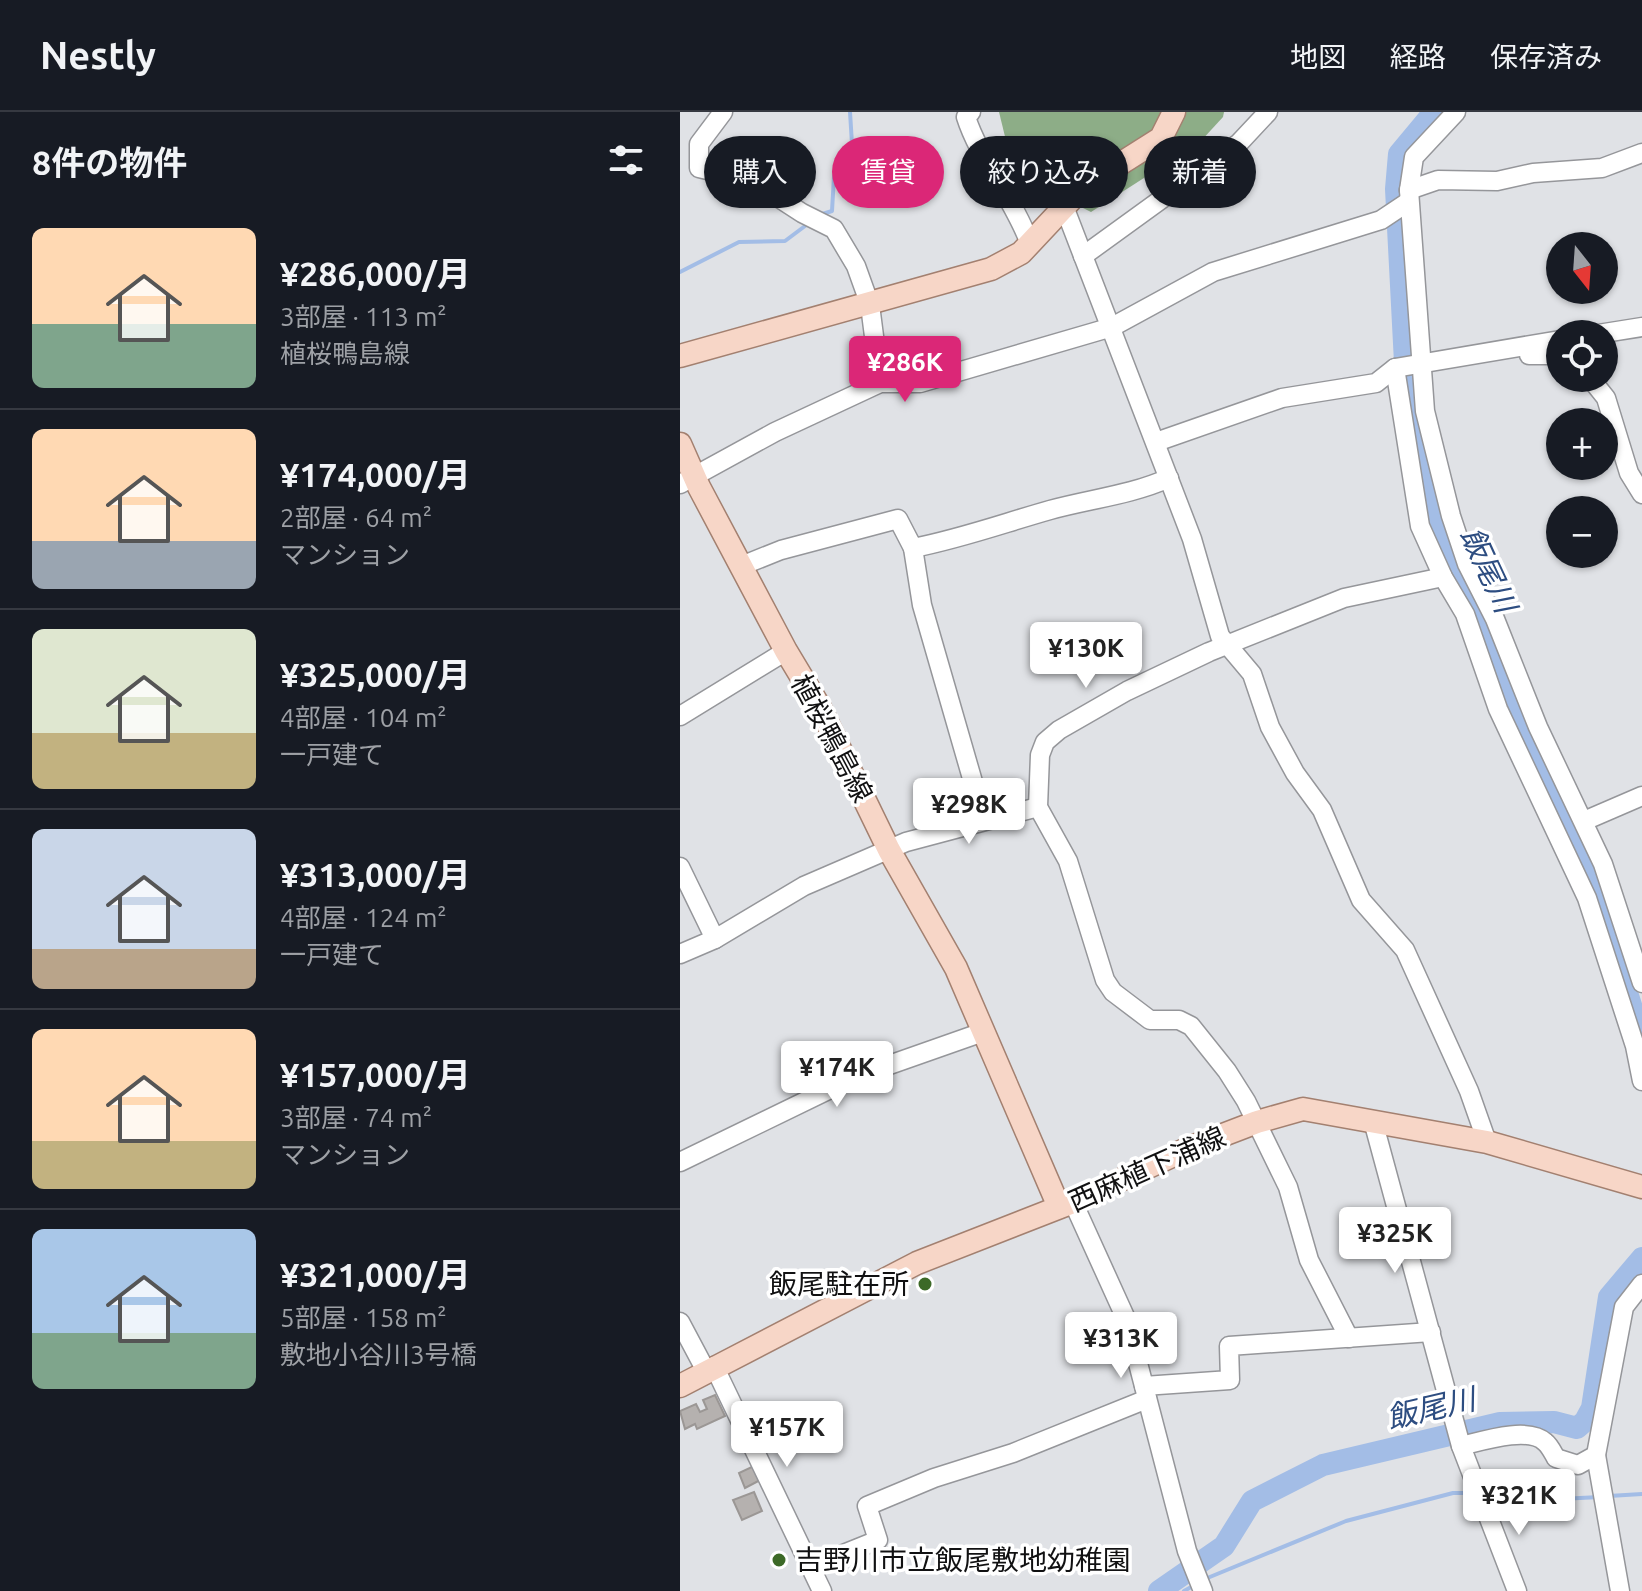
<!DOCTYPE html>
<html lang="ja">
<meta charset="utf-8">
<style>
body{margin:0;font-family:Ubuntu,"Noto Sans JP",sans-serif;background:#20242c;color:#f1f3f6;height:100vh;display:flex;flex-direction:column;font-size:30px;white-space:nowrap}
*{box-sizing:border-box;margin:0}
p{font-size:26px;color:#9ea1a6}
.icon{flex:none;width:44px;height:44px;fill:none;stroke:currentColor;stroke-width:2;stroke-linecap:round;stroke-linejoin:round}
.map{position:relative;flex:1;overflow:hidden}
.details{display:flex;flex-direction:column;background:#171b24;width:680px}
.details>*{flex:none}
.guide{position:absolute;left:24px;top:24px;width:760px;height:72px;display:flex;gap:16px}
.needle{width:52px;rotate:163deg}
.tools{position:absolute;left:866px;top:120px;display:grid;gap:16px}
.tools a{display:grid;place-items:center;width:72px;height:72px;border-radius:50%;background:#171b24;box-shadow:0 2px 6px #0004;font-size:40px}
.price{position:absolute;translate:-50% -68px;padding:0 18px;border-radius:8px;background:#fff;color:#222;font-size:26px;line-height:52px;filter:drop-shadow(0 2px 4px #0008)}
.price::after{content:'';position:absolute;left:50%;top:48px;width:24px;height:18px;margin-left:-12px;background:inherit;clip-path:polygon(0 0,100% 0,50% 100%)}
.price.active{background:#db2777;color:#fff}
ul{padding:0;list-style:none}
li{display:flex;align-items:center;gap:24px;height:200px;padding:0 32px}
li+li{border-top:2px solid #363941}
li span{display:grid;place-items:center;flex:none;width:224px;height:160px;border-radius:12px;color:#555}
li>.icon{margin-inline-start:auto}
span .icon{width:96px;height:96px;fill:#fffc;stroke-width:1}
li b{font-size:34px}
h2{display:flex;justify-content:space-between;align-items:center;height:96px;padding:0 32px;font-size:34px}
.tag{padding:0 28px;border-radius:36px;background:#171b24;box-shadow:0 2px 6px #0004;font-size:28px;line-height:72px}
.tag.active{background:#db2777;color:#fff}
header{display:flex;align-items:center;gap:48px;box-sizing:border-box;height:112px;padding:0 40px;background:#171b24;border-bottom:2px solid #363941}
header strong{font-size:38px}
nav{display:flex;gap:44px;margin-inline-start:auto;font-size:28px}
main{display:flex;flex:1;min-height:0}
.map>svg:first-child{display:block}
</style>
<header>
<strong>Nestly</strong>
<nav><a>地図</a><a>経路</a><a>保存済み</a></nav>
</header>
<main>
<section class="details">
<h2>8件の物件<svg class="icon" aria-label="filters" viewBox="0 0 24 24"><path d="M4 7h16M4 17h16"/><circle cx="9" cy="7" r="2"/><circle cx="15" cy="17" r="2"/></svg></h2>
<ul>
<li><span style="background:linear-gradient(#ffd9b3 60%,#7fa58c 0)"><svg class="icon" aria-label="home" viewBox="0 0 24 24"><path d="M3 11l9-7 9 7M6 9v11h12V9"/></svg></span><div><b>¥286,000/月</b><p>3部屋 · 113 m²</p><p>植桜鴨島線</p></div></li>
<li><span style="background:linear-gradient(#ffd9b3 70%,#9aa5b1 0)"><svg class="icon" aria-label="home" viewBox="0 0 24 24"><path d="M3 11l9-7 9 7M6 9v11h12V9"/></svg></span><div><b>¥174,000/月</b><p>2部屋 · 64 m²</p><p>マンション</p></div></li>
<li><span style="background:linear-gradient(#dfe7d0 65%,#c2b280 0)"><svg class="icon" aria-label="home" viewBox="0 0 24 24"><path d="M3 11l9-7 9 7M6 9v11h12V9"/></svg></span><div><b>¥325,000/月</b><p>4部屋 · 104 m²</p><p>一戸建て</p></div></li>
<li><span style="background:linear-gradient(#c9d6e8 75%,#b9a48a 0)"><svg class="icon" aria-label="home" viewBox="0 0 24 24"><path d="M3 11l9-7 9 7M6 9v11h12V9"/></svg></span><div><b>¥313,000/月</b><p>4部屋 · 124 m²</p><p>一戸建て</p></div></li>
<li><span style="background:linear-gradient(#ffd9b3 70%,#c2b280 0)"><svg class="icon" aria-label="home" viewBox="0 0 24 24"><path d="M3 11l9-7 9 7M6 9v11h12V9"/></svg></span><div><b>¥157,000/月</b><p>3部屋 · 74 m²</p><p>マンション</p></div></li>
<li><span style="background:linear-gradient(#a9c7e8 65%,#7fa58c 0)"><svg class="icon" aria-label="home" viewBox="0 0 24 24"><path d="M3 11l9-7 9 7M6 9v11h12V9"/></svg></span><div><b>¥321,000/月</b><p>5部屋 · 158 m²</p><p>敷地小谷川3号橋</p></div></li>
</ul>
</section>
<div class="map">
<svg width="962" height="1479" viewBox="0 0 962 1479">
<rect width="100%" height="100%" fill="#e0e2e6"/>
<polygon fill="#8dad87" points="319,0 544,0 543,5 520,30 411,100 351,70 330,45"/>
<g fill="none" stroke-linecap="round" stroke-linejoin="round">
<g stroke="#a3bde6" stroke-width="4">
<polyline points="139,103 152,99 154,64 172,32 170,0"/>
<polyline points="0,160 59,130 105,129 129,111"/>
<polyline points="805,1383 860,1388 920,1385"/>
<polyline points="929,1384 962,1382"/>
<polyline points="525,1467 666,1409 773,1381 792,1381"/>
<polyline points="504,1479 513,1474"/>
</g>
<g stroke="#a3bde6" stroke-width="22">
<polyline points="754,0 719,42 716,77 726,270 746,375 760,432 791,489 829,583 906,751 962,928"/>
<polyline points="479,1479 544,1434 572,1389 643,1353 820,1311 874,1310 897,1316 905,1309 912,1296 929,1185 962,1146"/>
</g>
</g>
<g fill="#b5b1af" stroke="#9b9795" stroke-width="2">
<polygon points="35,1283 45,1304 17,1317 15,1312 5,1317 0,1299 16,1292 20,1300 27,1297 23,1288"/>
<polygon points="78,1352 84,1366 65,1376 59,1361"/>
<polygon points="74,1380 82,1399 62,1408 53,1388"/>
</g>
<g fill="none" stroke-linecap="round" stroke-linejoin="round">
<g stroke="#95969a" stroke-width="21">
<g id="minor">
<polyline points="43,0 19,32 19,56 73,69 122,101 154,117 176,154 190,193 200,271"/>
<path d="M291 0 286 5C299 46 334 88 350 132"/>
<polyline points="776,0 734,45 729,78 745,299 771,404 787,452 815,507 858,615 923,752 962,871"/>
<polyline points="729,78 758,68 817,69 853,61 922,56 962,41"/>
<polyline points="385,97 512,427 540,524 572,562 590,615 615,661 642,698 681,788 725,838 789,979 807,1030"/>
<polyline points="403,144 559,31 588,0"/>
<polyline points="918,222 962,215"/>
<polyline points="849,243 880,243"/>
<polyline points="715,256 740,414 763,465 785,502 818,597 907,786 955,934 962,969"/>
<polyline points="910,266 926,286 949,361 962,382"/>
<polyline points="476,330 602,286 696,271 715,256 880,228"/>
<polyline points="0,372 95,320 200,271 240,271 432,215 533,160 701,108 728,90"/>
<polyline points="233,436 242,493 304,708"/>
<path d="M61 454 101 438 218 407 233 436C280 427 324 411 370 398 410 387 451 383 489 366"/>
<polyline points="0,604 106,539"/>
<polyline points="904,709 962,684"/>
<polyline points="0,755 35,827"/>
<polyline points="0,842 35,827 124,774 226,730 358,695"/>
<polyline points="693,1009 781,1334 837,1479"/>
<polyline points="0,1050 175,965 303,920"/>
<polyline points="393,1090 447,1209 507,1439 523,1479"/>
<polyline points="0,1210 26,1259"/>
<polyline points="669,1226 629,1148 608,1075 566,989 547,959 511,914 499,908 470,908 433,880 425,868 388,749 358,695 360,643 365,630 379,618 447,579 529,540 664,486 763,465"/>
<polyline points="34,1254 142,1479"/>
<polyline points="464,1274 550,1268 549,1234 751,1220"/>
<path d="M781 1334C802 1329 848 1314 865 1330 870 1334 873 1341 876 1346L898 1353 916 1343 944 1195 962 1172"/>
<polyline points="916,1343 940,1479"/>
<polyline points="131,1455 198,1428 187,1394 254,1366 333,1341 467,1287"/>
</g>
</g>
<g stroke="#a38070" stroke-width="25">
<g id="major">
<polyline points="0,244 311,157 341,141 402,76 481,26 494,0"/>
<polyline points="0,332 19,375 106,539 139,594 209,738 276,856 379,1095"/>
<polyline points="0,1274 237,1151 393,1090 509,1036 577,1010 623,997 807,1030 962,1075"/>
</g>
</g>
<use href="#minor" stroke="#fff" stroke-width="18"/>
<use href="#major" stroke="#f7d6c7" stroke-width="22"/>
</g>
<g fill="#3c6927" stroke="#fff" stroke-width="3">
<circle cx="245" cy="1172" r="8"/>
<circle cx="99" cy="1448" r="8"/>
</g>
<g text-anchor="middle" stroke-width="7" stroke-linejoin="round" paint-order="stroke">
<g font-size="28" fill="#111112" stroke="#fff">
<text transform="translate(152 626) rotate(62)" y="10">植桜鴨島線</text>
<text transform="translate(467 1057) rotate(-24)" y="10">西麻植下浦線</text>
</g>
<g font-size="28" fill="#111112" stroke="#fff" text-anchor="end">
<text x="229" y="1182">飯尾駐在所</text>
<text x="115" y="1458" text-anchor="start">吉野川市立飯尾敷地幼稚園</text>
</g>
<g font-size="30" font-style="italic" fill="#2d4d81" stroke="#fff">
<text transform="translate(808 458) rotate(65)" y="10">飯尾川</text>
<text transform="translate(751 1297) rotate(-13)" y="10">飯尾川</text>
</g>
</g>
</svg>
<div class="tools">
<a><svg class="needle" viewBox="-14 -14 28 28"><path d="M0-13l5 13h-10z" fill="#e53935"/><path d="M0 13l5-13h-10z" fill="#9ea1a6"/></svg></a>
<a><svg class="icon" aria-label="locate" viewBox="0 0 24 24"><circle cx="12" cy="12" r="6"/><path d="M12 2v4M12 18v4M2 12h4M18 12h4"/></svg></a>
<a>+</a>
<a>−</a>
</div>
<b class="price active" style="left:225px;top:292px">¥286K</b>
<b class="price" style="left:406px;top:578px">¥130K</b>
<b class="price" style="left:289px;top:734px">¥298K</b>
<b class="price" style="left:157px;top:997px">¥174K</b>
<b class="price" style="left:715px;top:1163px">¥325K</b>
<b class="price" style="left:441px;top:1268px">¥313K</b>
<b class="price" style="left:107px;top:1357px">¥157K</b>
<b class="price" style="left:839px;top:1425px">¥321K</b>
<div class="guide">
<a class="tag">購入</a>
<a class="tag active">賃貸</a>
<a class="tag">絞り込み</a>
<a class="tag">新着</a>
</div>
</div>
</main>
